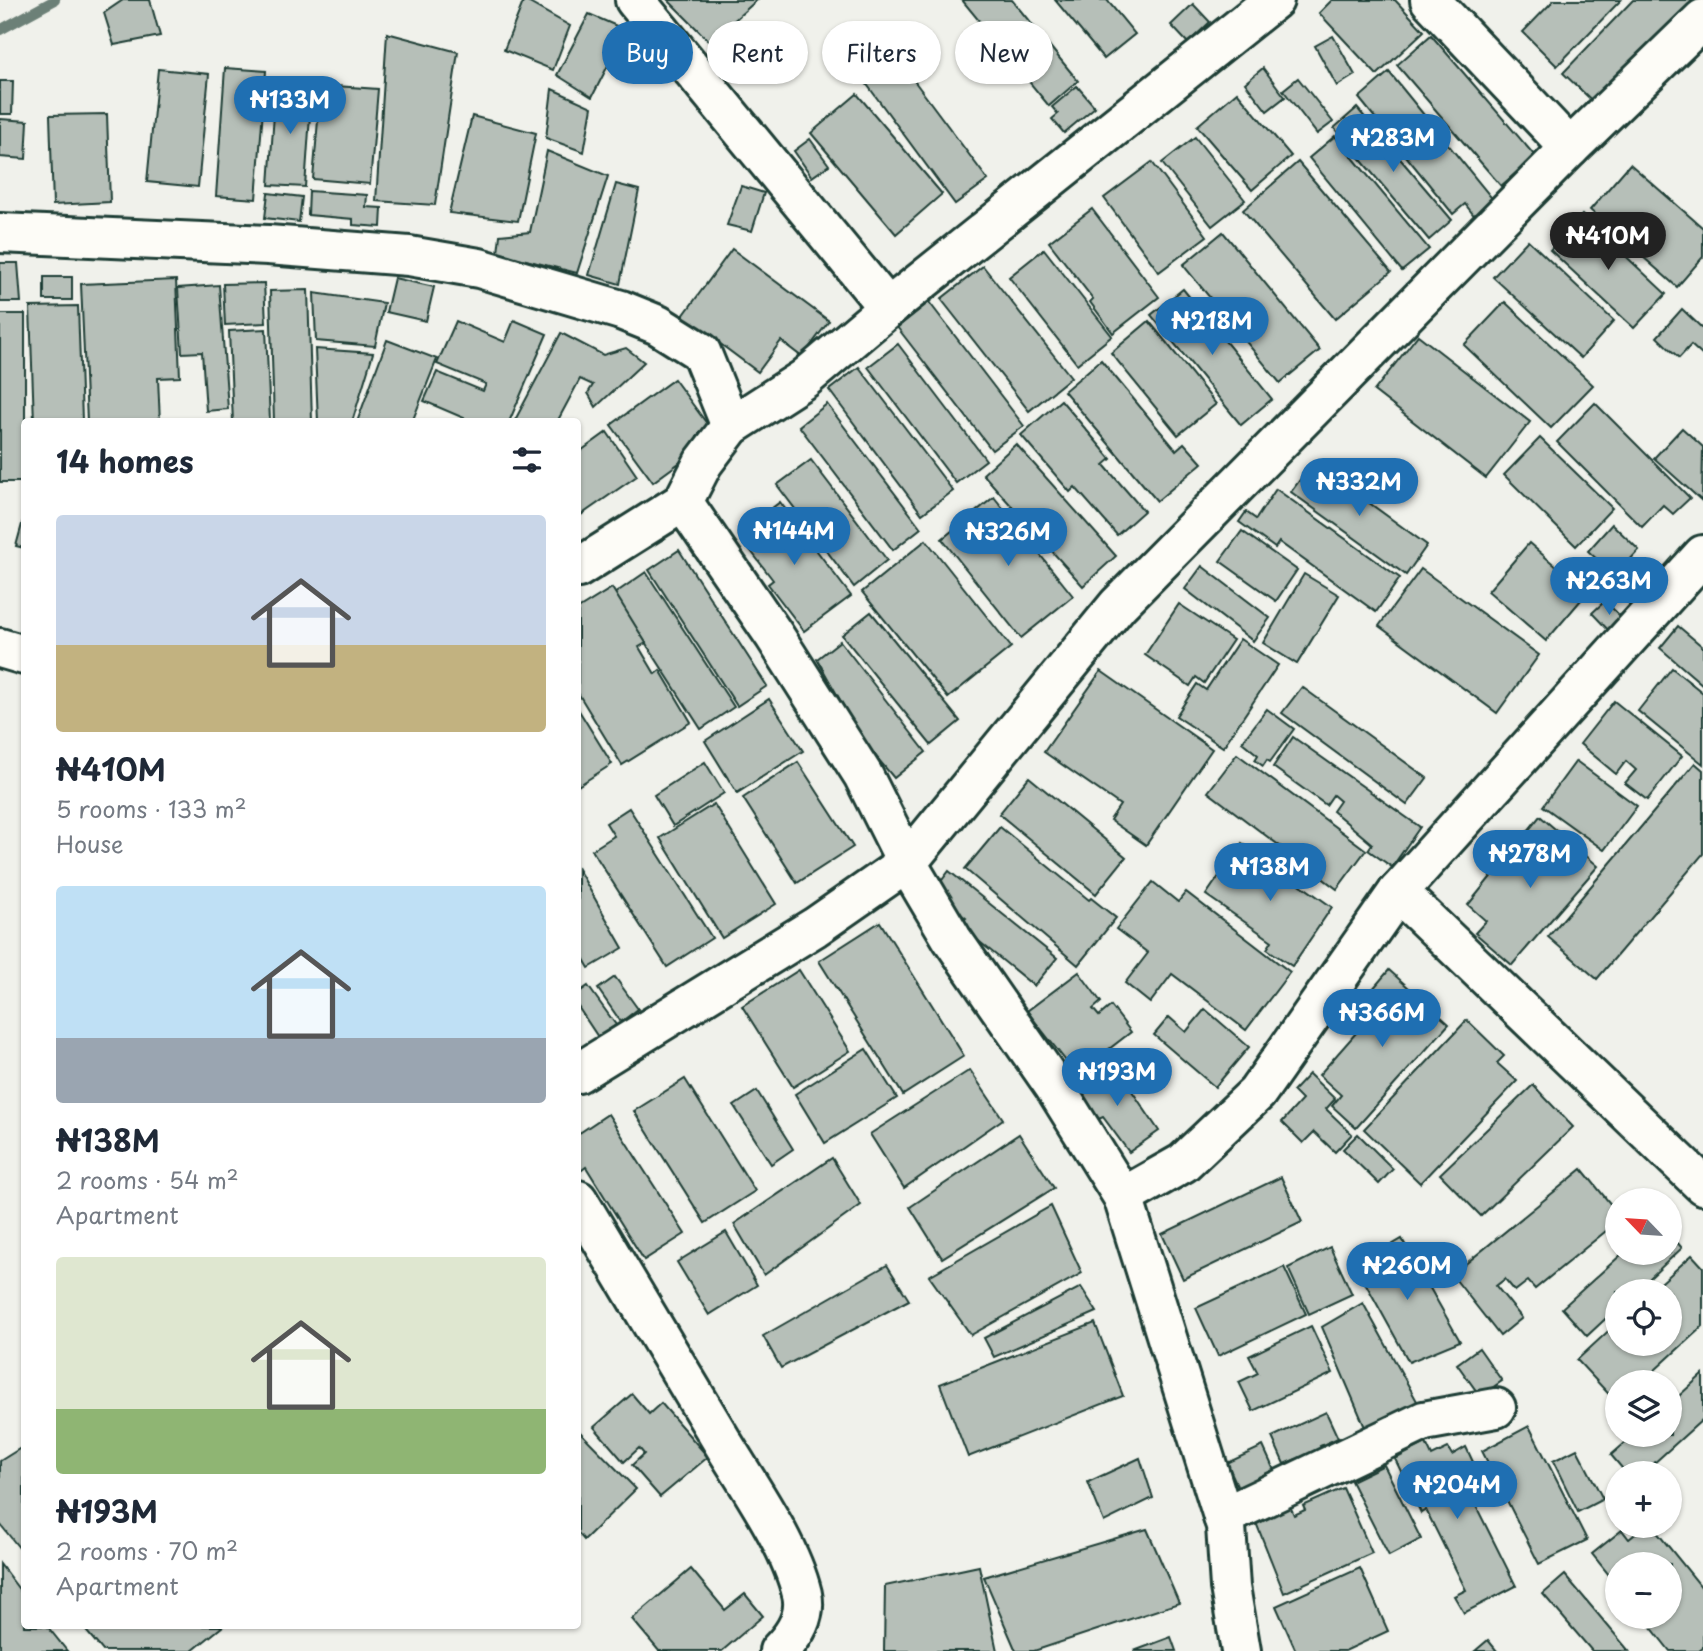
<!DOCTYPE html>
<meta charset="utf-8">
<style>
body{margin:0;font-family:"Playpen Sans",sans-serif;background:#f2f2f3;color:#1f2937;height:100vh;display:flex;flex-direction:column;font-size:26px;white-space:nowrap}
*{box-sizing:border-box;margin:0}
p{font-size:23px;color:#747a83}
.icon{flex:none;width:38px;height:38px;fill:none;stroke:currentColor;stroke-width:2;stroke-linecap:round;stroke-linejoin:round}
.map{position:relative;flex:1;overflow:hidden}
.panel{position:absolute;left:21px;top:418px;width:560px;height:1211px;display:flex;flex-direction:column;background:#fff;border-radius:7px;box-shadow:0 2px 5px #0004}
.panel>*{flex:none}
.guide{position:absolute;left:602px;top:21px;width:665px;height:63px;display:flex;gap:14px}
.needle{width:46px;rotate:295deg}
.buttons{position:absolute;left:1605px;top:1188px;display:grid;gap:14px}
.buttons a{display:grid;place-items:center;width:77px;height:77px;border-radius:50%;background:#fff;box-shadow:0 2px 5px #0004;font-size:35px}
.price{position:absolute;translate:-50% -60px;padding:0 16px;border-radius:24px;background:#1f6fb2;color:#fff;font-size:23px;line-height:46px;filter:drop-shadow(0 2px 4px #0008)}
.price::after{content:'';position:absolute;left:50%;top:42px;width:21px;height:16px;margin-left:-10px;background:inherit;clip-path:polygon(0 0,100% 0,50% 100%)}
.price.current{background:#222;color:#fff}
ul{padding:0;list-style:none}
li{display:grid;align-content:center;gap:14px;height:371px;padding:0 35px}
li span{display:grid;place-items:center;height:217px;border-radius:7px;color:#555}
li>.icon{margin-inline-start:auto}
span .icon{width:126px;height:126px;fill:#fffc;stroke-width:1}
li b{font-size:30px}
h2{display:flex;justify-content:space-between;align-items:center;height:84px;padding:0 35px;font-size:30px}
.pill{padding:0 24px;border-radius:32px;background:#fff;box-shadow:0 2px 5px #0004;font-size:24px;line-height:63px}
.pill.current{background:#1f6fb2;color:#fff}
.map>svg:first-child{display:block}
</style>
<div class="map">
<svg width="1703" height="1651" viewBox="0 0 1703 1651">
<rect width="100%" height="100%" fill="#f0f1eb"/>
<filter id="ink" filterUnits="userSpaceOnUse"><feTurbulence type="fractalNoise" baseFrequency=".0143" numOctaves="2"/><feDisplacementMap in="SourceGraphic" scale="14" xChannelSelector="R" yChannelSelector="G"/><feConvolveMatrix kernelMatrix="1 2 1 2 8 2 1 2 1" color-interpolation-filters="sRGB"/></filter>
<g filter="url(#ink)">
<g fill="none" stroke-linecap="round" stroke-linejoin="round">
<polyline stroke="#6c8077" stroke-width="10" points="0,30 55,0"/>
</g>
<g fill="#b6bfb8" stroke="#1f3d34" stroke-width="2">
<polygon points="123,0 150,0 160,36 114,45 104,13"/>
<polygon points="524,0 570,26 553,70 504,50"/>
<polygon points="668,0 757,0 710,42"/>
<polygon points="962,0 1012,0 1078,81 1049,106"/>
<polygon points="1055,0 1107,0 1135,34 1104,59"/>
<polygon points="1332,0 1395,0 1424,31 1377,75 1319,13"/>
<polygon points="1554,0 1621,0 1557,66 1523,32"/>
<polygon points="1633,0 1703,0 1703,6 1603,111 1563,73"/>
<polygon points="1193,4 1210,22 1188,43 1171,25"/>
<polygon points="589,14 626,30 592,97 557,75"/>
<polygon points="387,33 458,52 435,205 376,201"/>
<polygon points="1431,35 1535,156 1501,186 1397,65"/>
<polygon points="1333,36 1355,75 1337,86 1315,46"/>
<polygon points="892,51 988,180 955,204 860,75"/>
<polygon points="225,68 266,71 256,199 216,196"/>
<polygon points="1263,68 1285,97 1267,111 1245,83"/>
<polygon points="158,69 209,74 198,187 147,182"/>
<polygon points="1389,72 1495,202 1476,218 1465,204 1453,214 1359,98"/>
<polygon points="1298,78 1333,122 1317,134 1283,90"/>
<polygon points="0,81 13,81 12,114 0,114"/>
<polygon points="276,85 312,87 305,187 269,185"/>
<polygon points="321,85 378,89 370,184 313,179"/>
<polygon points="1077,86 1095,107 1064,133 1052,119 1058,114 1052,107"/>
<polygon points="552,89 592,107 584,152 546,138"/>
<polygon points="1237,92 1291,156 1252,190 1197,126"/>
<polygon points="857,94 942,194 896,234 811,133"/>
<polygon points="1357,108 1452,220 1429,240 1334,128"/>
<polygon points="107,114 110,202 53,205 50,115"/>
<polygon points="472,116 536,133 518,221 449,213"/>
<polygon points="0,119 28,121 26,159 0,157"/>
<polygon points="1335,136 1429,249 1402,271 1309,158"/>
<polygon points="1195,137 1245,200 1212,226 1162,163"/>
<polygon points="810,139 829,165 812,177 794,151"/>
<polygon points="547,151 608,176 577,273 498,253 500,235 530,232"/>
<polygon points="1152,162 1207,236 1159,272 1104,198"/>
<polygon points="1298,162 1391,272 1335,319 1243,210"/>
<polygon points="1630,164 1703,228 1703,257 1677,287 1590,210"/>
<polygon points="616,184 639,190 620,284 589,275"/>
<polygon points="741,186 764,193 752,231 727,225"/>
<polygon points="309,191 367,195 366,207 382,208 381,227 353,225 353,219 308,215"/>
<polygon points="268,193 302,197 299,222 265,218"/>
<polygon points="1092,209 1159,297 1113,333 1090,302 1093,299 1049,242"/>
<polygon points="1582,215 1666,294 1634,328 1550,250"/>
<polygon points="1223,232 1320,350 1280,383 1183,265"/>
<polygon points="1528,240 1614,321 1581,358 1493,277"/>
<polygon points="732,249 829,321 802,357 781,341 758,372 683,316"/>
<polygon points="1044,249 1112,336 1077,364 1009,277"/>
<polygon points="0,263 18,263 21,302 0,302"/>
<polygon points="983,266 1071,377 1029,411 941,299"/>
<rect x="44" y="277" width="28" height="23"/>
<polygon points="394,278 434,287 426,321 386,312"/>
<polygon points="176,280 180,377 158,378 160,422 87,422 81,284"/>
<polygon points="264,283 266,323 225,325 223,284"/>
<polygon points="219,285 228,409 206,411 202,352 182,353 178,288"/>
<polygon points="1183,289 1272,399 1241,425 1151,315"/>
<polygon points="308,290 312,422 274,422 270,291"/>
<polygon points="314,293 384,303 375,346 316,341"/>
<polygon points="929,302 1024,426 992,450 897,327"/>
<polygon points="1505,302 1593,385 1551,428 1464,345"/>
<polygon points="78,306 82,421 34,422 30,307"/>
<polygon points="1682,309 1703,329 1703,356 1691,345 1679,358 1657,337"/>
<polygon points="0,314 25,314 25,420 33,422 24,422 24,482 0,482"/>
<polygon points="514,320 547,334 509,422 473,422 424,401 437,372 483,391 486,384 437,364 456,321 505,342"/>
<polygon points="1149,321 1216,404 1178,435 1111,353"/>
<polygon points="266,329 270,422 233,422 229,331"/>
<polygon points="561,333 603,355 626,348 644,362 596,407 588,393 593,385 580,379 557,422 514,422"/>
<polygon points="1418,335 1530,422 1486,478 1374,391"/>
<polygon points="387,340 437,359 412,422 357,422"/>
<polygon points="898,344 986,460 956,483 868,367"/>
<polygon points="315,349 373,353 352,422 318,422"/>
<polygon points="1101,360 1176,450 1184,443 1202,463 1157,501 1064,391"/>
<polygon points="859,367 953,491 922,514 829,390"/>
<polygon points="674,379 716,436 653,482 611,425"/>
<polygon points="1061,400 1111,459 1104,465 1144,511 1117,535 1075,487 1070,492 1021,435"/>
<polygon points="1595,403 1690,498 1673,514 1663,505 1642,527 1557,442"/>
<polygon points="827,404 921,528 893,550 799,426"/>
<polygon points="1682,428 1703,447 1702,501 1654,458"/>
<polygon points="607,432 637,476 578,517 578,453"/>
<polygon points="1540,438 1612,508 1576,546 1504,475"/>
<polygon points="1016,444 1116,556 1083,586 983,474"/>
<polygon points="811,460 887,560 854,587 777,485"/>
<polygon points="1313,462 1427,545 1406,575 1291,492"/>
<polygon points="1276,489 1400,578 1376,612 1279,542 1275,548 1239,522 1246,512 1256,519"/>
<polygon points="994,497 1073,596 1021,638 942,539"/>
<polygon points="780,502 851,596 804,631 768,584 773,580 738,534"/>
<polygon points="24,517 24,548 16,546"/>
<polygon points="1612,524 1639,550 1615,576 1588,551"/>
<polygon points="1242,531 1297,570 1276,601 1220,561"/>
<polygon points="926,540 1011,647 948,698 862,592"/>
<polygon points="1529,543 1587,593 1546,641 1488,591"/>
<polygon points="679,550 767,686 737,706 649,570"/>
<polygon points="1202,566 1270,618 1253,641 1185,589"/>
<polygon points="1421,569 1539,655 1497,713 1379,626"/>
<polygon points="646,572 734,707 701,729 614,594"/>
<polygon points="1304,574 1339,595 1297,664 1263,643"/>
<polygon points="612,588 646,643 639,647 655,674 660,670 691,722 622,765 578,693 578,609"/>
<polygon points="1605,601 1625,621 1612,634 1592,613"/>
<polygon points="1179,604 1233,640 1204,683 1196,677 1190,686 1145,655"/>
<polygon points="871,612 960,721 931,745 842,635"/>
<polygon points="1678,626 1703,647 1703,685 1660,648"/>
<polygon points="1240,639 1278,665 1223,747 1176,716 1197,684 1206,690"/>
<polygon points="840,641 926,752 894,778 838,711 844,707 817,659"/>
<polygon points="1672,668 1703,693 1703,764 1638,711"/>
<polygon points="1101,671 1212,749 1146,845 1110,820 1120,805 1044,752"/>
<polygon points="1302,687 1427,778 1407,805 1282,713"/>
<polygon points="769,699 803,751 737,793 705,741"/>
<polygon points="1614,701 1682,756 1647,800 1625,783 1636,770 1626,761 1616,774 1580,744"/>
<polygon points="578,709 612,764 578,786"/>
<polygon points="1267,709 1294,729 1270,762 1267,760 1263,766 1255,760 1258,755 1242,742"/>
<polygon points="1293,737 1420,827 1392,867 1368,850 1372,844 1333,811 1340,801 1333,795 1326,805 1273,767"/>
<polygon points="1237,754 1366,850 1337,889 1208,792"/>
<polygon points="1576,761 1637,806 1604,850 1543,806"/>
<polygon points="705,762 724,793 673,826 654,795"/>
<polygon points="798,762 853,847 797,883 743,798"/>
<polygon points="1695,763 1703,770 1703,854 1597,979 1548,937"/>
<polygon points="1029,777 1126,857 1096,894 999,814"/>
<polygon points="714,804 776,904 722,938 660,838"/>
<polygon points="629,808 712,938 667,967 592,850 614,836 606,823"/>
<polygon points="1540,816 1598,866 1512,965 1475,933 1486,921 1468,905"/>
<polygon points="1000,827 1089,900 1091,898 1116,918 1078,965 965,869"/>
<polygon points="1242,843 1332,907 1292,966 1267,949 1272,941 1206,895"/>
<polygon points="578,869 623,948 589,968 578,949"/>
<polygon points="949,871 1057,958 1034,986 959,925 966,918 933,892"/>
<polygon points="1153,882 1178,902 1186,892 1290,972 1246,1030 1172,974 1150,1003 1125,983 1148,953 1116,929"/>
<polygon points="880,922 964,1056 903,1095 819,961"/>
<polygon points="799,970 850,1051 793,1087 742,1006"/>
<polygon points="1389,970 1449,1024 1356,1128 1332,1106 1341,1095 1319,1075 1378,1008 1366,997"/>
<polygon points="1079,972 1101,1002 1093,1009 1099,1016 1111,1006 1131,1032 1065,1083 1058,1073 1069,1065 1027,1011"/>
<polygon points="615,977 638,1009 621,1022 598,989"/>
<polygon points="588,986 616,1025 598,1037 578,1007 578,993"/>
<polygon points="1205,1009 1249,1047 1215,1087 1154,1035 1169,1017 1186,1032"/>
<polygon points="1467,1020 1504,1056 1497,1063 1517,1081 1420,1183 1364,1129"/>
<polygon points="866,1049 897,1098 825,1143 795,1094"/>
<polygon points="1113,1063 1159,1131 1129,1152 1103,1117 1092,1122 1074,1095"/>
<polygon points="970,1070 1003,1119 904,1188 870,1134"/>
<polygon points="1309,1074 1335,1099 1326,1109 1352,1134 1335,1152 1314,1132 1303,1143 1282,1122 1302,1100 1293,1091"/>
<polygon points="685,1079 755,1191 705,1223 634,1111"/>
<polygon points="1533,1085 1573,1127 1481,1216 1440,1174"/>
<polygon points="757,1091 793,1149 771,1164 734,1106"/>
<polygon points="608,1114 685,1234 644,1260 586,1167 578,1173 578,1134"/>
<polygon points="1019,1134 1054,1188 942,1258 910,1207"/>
<polygon points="1358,1134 1393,1169 1379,1184 1343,1149"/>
<polygon points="832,1158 861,1205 764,1275 734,1224"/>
<polygon points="1582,1169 1617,1212 1617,1222 1535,1289 1528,1281 1515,1291 1505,1279 1496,1286 1522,1318 1500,1336 1452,1275"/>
<polygon points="1281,1177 1302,1222 1183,1279 1162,1234"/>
<polygon points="1051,1206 1082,1273 971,1335 929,1276"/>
<polygon points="726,1232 757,1285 709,1315 677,1262"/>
<polygon points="1670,1234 1682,1248 1635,1292 1617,1292 1617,1308 1587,1336 1562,1308 1623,1253 1670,1253"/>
<polygon points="1402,1239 1460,1341 1409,1362 1356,1266"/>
<polygon points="1330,1247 1352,1294 1309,1314 1288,1268"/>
<polygon points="1692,1255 1703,1267 1703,1326 1642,1382 1617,1382 1617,1403 1577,1360 1617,1323 1617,1344 1670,1344 1670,1292 1651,1292"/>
<polygon points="887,1265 909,1300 781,1368 763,1336"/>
<polygon points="1284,1267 1306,1314 1218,1356 1196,1308"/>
<polygon points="1081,1287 1097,1312 994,1357 984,1338"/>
<polygon points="1363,1303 1423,1412 1370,1439 1322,1327"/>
<polygon points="1095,1323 1123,1396 968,1457 940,1384"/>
<polygon points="1311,1326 1333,1373 1253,1411 1239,1382 1258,1373 1249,1356"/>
<polygon points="1479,1348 1502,1381 1480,1396 1457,1364"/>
<polygon points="1703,1374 1703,1419 1642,1474 1627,1474 1611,1455 1634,1435 1670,1435 1670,1404"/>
<polygon points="632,1394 649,1414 661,1403 708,1457 660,1497 632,1465 644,1454 639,1448 624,1462 594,1427"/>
<polygon points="1326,1412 1338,1438 1320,1446 1327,1460 1301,1472 1296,1459 1284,1464 1272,1437"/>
<polygon points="1529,1426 1587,1540 1539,1564 1482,1451"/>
<polygon points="578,1430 636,1489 584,1540 578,1533"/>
<polygon points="1426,1443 1432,1456 1448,1448 1452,1455 1466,1447 1481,1479 1466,1486 1516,1586 1464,1613 1454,1596 1466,1590 1426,1510 1421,1513 1395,1459"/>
<polygon points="24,1446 24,1554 0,1524 0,1461"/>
<polygon points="1263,1446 1278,1479 1242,1496 1227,1463"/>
<polygon points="1577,1449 1603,1499 1578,1512 1553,1461"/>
<polygon points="1140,1458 1153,1498 1104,1522 1088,1482"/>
<polygon points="1384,1465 1421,1539 1389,1556 1351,1481"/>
<polygon points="1343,1488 1372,1553 1284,1593 1251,1510 1285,1495 1294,1515 1305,1510 1303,1506"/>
<polygon points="1645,1526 1652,1526 1703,1589 1703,1648 1699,1651 1670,1651 1643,1617 1670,1617 1670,1564 1617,1564 1617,1585 1592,1554 1622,1530 1629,1539"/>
<polygon points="1147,1529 1179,1603 1034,1651 1016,1651 984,1577"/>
<polygon points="0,1564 24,1596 24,1626 47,1626 67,1651 0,1651"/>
<polygon points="979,1566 997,1651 884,1651 885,1586"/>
<polygon points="1360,1568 1388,1631 1345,1651 1296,1651 1276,1606"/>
<polygon points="691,1569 725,1610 745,1594 763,1616 722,1651 659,1651 632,1619"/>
<polygon points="1565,1575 1629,1651 1592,1651 1543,1594"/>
<polygon points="82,1626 223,1626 192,1651 103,1651"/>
<polygon points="1171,1637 1176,1651 1134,1651"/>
<polygon points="1488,1640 1497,1651 1475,1651"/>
</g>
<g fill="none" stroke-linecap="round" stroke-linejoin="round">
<g stroke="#1f3d34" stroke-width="44">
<g id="minor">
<polyline points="635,0 888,308"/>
<polyline points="1430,0 1570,148"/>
<polyline points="0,233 268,245 409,256 479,268 621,310 658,325 701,352 731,426"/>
<polyline points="683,502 774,635 863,775 907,863 952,939 1054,1086 1123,1197 1226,1526 1230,1587 1241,1651"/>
<polyline points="578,568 683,502 703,463 731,426 804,379 888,308 1274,0"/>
<polyline points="0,648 24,655"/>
<polyline points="1398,892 1703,1185"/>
<polyline points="578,1073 815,927 907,863 1118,605 1570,148 1703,19"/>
<polyline points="1123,1197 1183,1163 1257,1093 1398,892 1703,555"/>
<path d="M578 1200C626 1281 675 1362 723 1443 750 1488 790 1544 802 1594 807 1616 794 1636 779 1651"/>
<polyline points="1223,1517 1424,1421 1496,1408"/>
</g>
</g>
<use href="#minor" stroke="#fdfcf7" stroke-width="38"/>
</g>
</g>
</svg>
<div class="buttons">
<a><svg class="needle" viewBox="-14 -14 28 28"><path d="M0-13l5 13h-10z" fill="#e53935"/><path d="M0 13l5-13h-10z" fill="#747a83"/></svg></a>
<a><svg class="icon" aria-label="locate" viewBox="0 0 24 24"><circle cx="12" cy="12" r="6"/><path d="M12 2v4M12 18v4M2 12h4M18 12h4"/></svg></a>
<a><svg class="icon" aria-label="layers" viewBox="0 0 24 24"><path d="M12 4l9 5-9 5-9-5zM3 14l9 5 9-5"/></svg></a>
<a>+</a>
<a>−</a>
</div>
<b class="price" style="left:290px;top:136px">₦133M</b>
<b class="price" style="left:1393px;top:174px">₦283M</b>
<b class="price current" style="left:1608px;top:272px">₦410M</b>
<b class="price" style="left:1212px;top:357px">₦218M</b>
<b class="price" style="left:1359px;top:518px">₦332M</b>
<b class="price" style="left:794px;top:567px">₦144M</b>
<b class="price" style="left:1008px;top:568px">₦326M</b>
<b class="price" style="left:1609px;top:617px">₦263M</b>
<b class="price" style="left:1530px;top:890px">₦278M</b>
<b class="price" style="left:1270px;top:903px">₦138M</b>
<b class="price" style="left:1382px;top:1049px">₦366M</b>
<b class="price" style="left:1117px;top:1108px">₦193M</b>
<b class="price" style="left:1407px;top:1302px">₦260M</b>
<b class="price" style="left:1457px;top:1521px">₦204M</b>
<div class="guide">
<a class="pill current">Buy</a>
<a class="pill">Rent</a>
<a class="pill">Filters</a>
<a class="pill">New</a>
</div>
<section class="panel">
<h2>14 homes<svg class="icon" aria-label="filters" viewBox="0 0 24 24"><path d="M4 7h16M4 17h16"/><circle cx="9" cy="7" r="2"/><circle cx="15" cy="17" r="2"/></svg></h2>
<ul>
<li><span style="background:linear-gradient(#c9d6e8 60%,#c2b280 0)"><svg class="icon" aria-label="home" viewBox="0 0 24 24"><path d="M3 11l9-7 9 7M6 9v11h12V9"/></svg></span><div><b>₦410M</b><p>5 rooms · 133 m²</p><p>House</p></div></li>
<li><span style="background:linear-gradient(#bfe0f5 70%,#9aa5b1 0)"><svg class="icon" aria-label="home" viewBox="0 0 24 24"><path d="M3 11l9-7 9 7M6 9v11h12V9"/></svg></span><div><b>₦138M</b><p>2 rooms · 54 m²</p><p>Apartment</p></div></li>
<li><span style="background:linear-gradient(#dfe7d0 70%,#8fb573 0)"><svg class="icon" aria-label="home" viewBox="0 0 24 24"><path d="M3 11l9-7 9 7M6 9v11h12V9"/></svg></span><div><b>₦193M</b><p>2 rooms · 70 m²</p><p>Apartment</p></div></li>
</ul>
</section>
</div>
